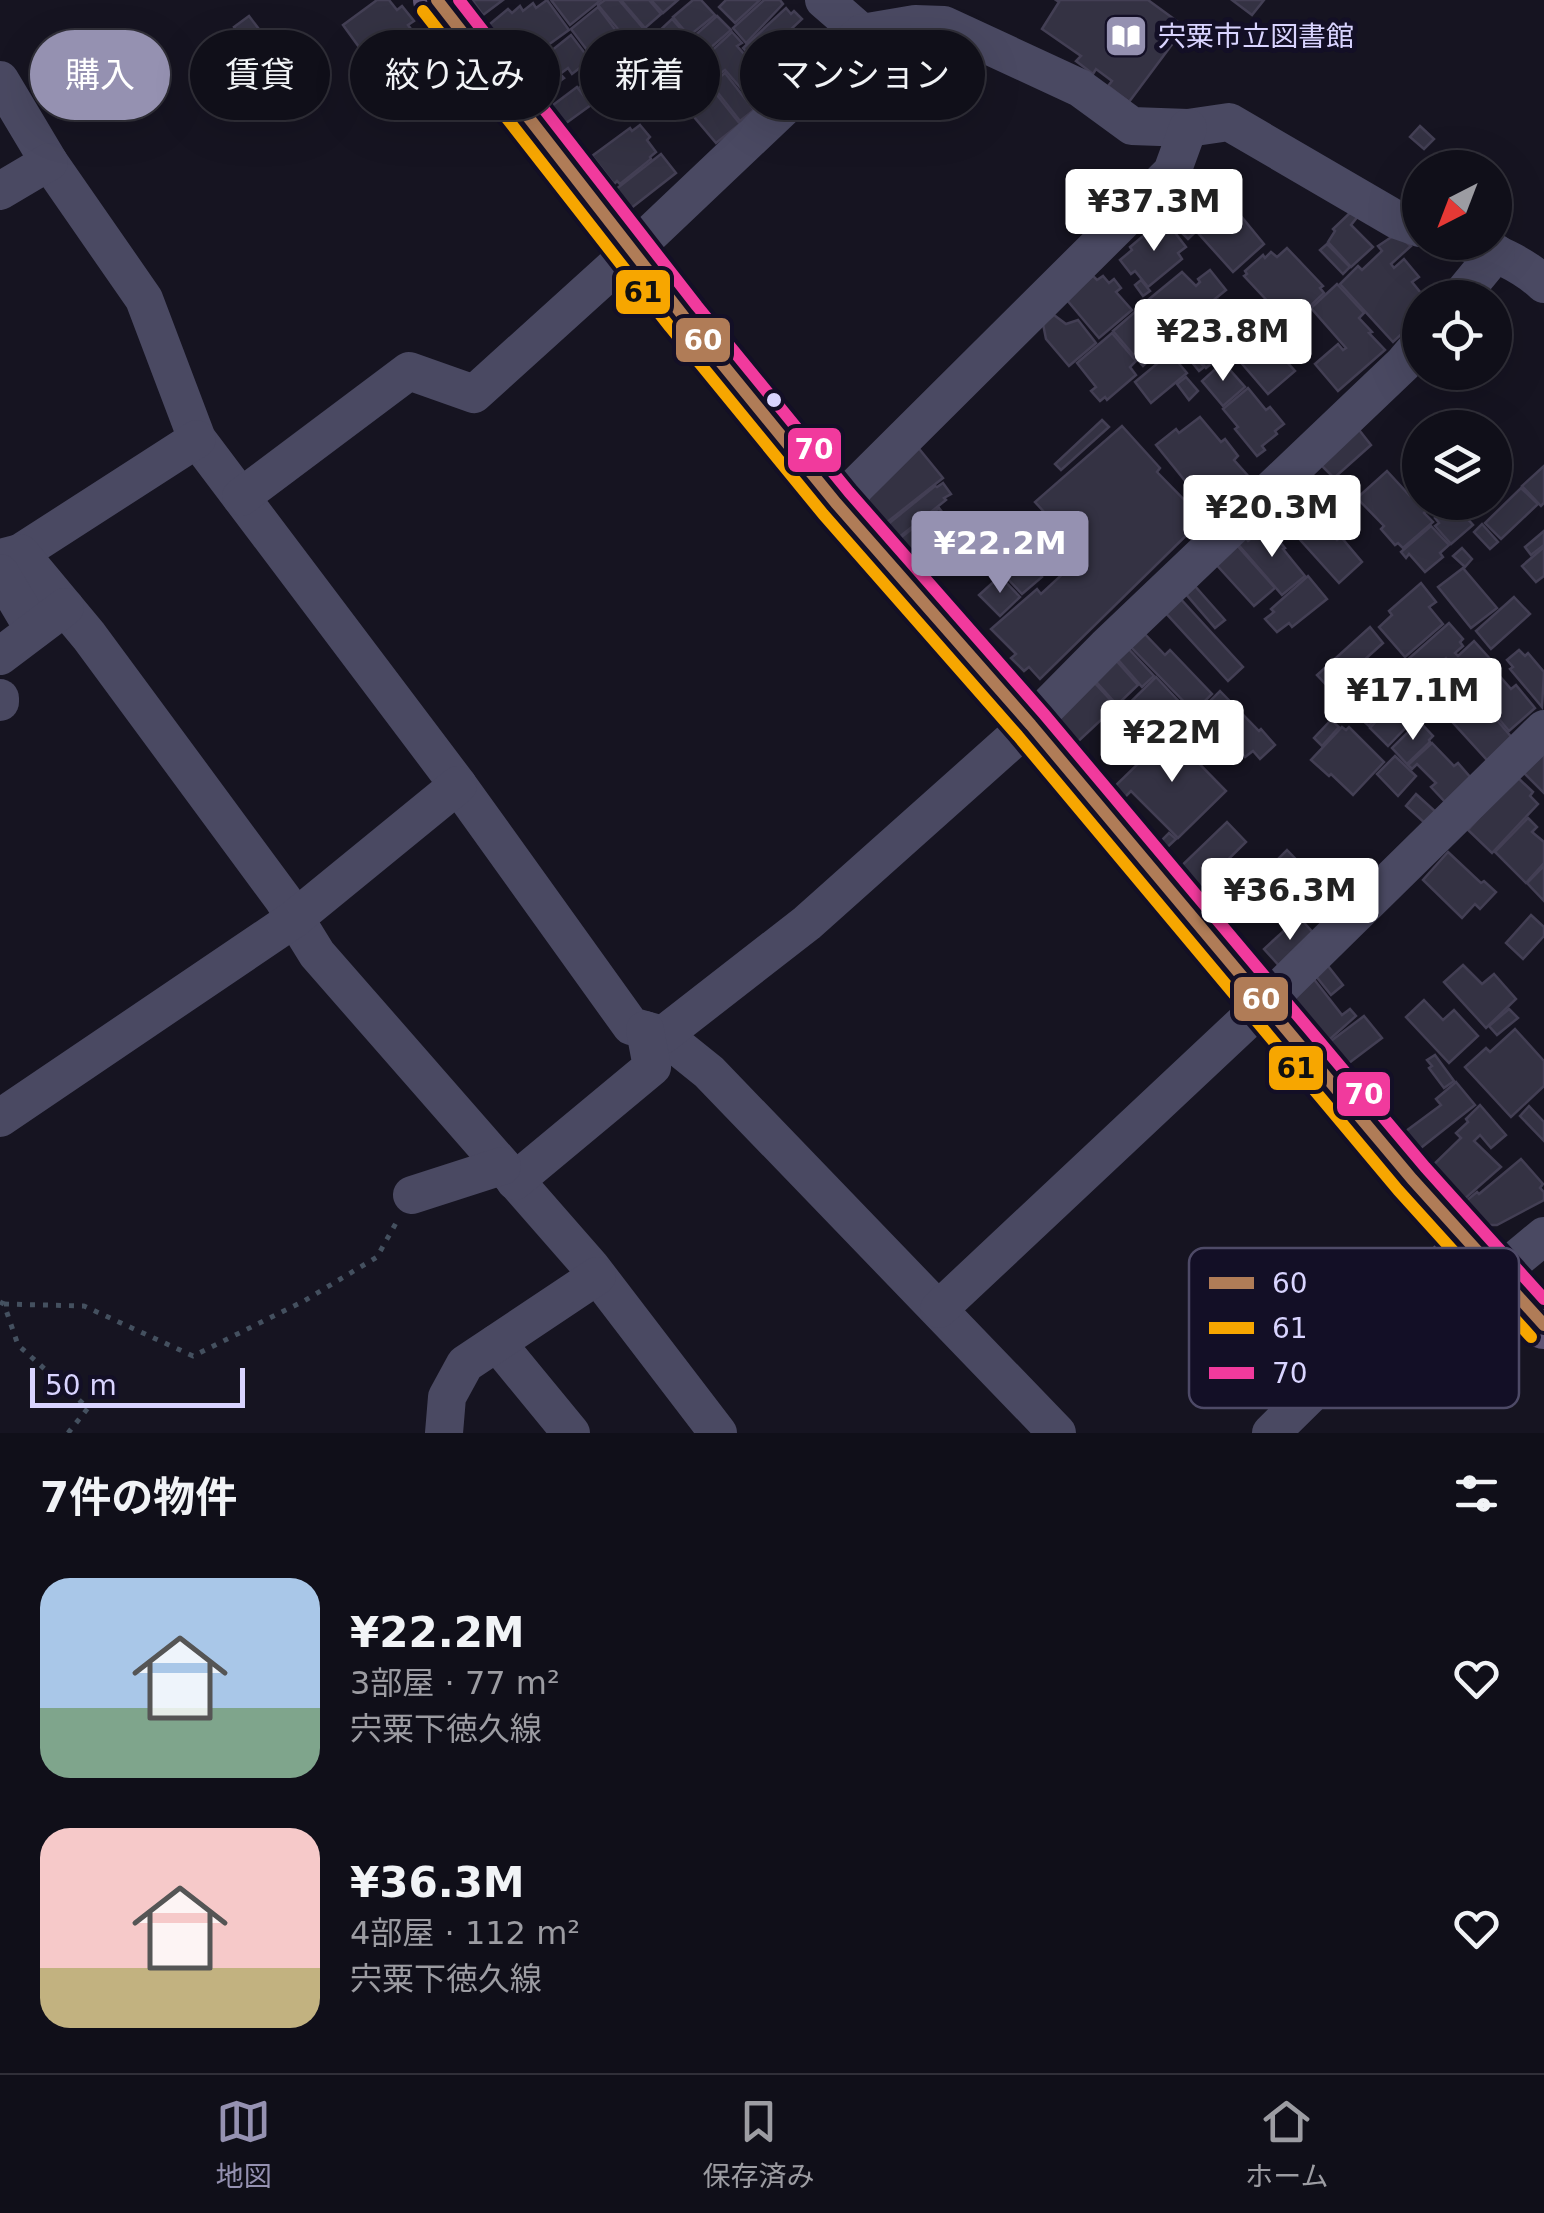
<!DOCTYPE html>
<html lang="ja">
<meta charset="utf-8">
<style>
body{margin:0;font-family:"DejaVu Sans","Noto Sans JP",sans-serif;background:#1e1d26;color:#f1f3f6;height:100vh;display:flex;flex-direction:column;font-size:38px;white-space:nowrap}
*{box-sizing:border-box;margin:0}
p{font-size:32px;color:#9c9ca2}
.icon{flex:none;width:55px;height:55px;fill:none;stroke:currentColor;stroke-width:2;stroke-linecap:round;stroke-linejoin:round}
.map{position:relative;height:1433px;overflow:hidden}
.side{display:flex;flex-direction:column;background:#100f19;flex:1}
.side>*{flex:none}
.guide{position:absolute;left:30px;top:30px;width:1000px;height:90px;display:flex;gap:20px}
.needle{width:65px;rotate:222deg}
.fabs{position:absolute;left:1402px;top:150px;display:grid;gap:20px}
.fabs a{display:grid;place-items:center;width:110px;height:110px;border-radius:50%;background:#100f19;box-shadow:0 10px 40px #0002,0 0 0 2px #302f38;font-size:50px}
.scale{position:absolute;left:30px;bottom:25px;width:215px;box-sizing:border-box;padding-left:10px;border:5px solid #d9d4ff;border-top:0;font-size:28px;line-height:35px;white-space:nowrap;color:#d9d4ff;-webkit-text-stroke:8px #130f26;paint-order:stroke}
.price{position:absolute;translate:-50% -85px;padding:0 22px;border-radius:10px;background:#fff;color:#222;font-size:32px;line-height:65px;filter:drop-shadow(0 2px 5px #0008)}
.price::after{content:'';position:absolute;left:50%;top:60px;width:30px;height:22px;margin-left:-15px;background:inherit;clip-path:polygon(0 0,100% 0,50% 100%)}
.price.current{background:#9591b1;color:#fff}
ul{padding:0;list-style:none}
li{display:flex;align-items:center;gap:30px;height:250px;padding:0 40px}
li span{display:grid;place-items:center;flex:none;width:280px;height:200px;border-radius:30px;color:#555}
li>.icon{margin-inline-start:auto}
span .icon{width:120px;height:120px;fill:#fffc;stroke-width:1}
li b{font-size:42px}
h2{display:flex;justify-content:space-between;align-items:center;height:120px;padding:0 40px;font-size:42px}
.pill{padding:0 35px;border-radius:45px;background:#100f19;box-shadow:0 10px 40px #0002,0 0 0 2px #302f38;font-size:35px;line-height:90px}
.pill.current{background:#9591b1;color:#fff}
.dock{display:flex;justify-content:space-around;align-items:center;height:140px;border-top:2px solid #302f38;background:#100f19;font-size:28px;color:#9c9ca2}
.dock a{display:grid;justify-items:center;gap:5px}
.dock .current{color:#9591b1}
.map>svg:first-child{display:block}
</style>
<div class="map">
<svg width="1544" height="1433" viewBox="0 0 1544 1433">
<rect width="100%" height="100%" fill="#161421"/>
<g fill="#343243" stroke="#433f54" stroke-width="2.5">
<polygon points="377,0 389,0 397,10 402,6 414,21 408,25 423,45 380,76 343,25"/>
<polygon points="472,0 503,0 483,15"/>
<polygon points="547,0 569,30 516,68 484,29 508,9 512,13 520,6 523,11 533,3 536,8"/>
<polygon points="551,0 601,0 570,25"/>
<polygon points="605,0 619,0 643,28 628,41 598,5"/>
<polygon points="621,0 649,0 661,14 645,28"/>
<polygon points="651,0 678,0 663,13"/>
<polygon points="693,0 701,0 715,15 689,36 673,17"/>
<polygon points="726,0 760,0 735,23 719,7"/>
<polygon points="764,0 780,0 783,4 746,43 733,28"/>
<polygon points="1056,0 1148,0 1185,27 1129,102 1108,86 1112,81 1096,69 1093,74 1076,61 1081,56 1042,29 1059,2"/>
<polygon points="1232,0 1264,0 1252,15"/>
<polygon points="598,7 623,40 596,62 571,29"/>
<polygon points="786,8 791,14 794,11 802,19 756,62 743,48"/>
<polygon points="249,16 268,41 252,52 234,27"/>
<polygon points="717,16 731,30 692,64 687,58 684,61 676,52"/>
<polygon points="672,19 688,37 673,50 658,32"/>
<polygon points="656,32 686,70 668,85 638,48"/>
<polygon points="732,32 742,43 737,46 776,90 757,107 725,70 721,73 706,56"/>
<polygon points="571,35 590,60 572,74 568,68 560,74 564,78 557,83 553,79 539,90 525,72"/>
<polygon points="633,46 646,61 593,105 580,87"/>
<polygon points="706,58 720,74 704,87 691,71"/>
<polygon points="369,64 379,76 364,88 353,75"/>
<polygon points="688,73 701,87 681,104 669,89"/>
<polygon points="725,73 754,110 740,121 711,84"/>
<polygon points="709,85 740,124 716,143 684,105 694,96 698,100 707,93 704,89"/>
<polygon points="577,87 591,105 562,126 549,108"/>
<polygon points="640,125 650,137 647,140 656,152 650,157 651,159 620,184 617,181 614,184 592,156 630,128 632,131"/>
<polygon points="1420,126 1434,139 1424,149 1410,137"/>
<polygon points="661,154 676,173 630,209 615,190"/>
<polygon points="1201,175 1224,203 1204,221 1180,193"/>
<polygon points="1179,196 1204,224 1188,239 1160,211"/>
<polygon points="1227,208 1237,220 1241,216 1264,244 1233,272 1198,233"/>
<polygon points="1353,210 1359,215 1351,225 1373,247 1351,267 1328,242 1335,231 1333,229"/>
<polygon points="1166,221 1186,247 1178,253 1182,259 1148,287 1135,271 1131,274 1120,260 1132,250 1130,247 1155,226 1158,229"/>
<polygon points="1396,234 1411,246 1391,264 1394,268 1404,259 1419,277 1412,282 1425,298 1420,298 1420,317 1393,342 1340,284 1358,266 1362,270 1382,251 1378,246"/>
<polygon points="1327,244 1350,267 1343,274 1320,250"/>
<polygon points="1287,248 1323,286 1320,288 1324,293 1290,325 1244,276 1247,274 1245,271 1263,255 1265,258 1271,252 1277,257"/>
<polygon points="1210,270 1226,290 1174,332 1148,300 1182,272 1196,286 1200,282 1198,279"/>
<polygon points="1093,276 1097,280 1103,276 1109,283 1114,279 1121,288 1116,292 1132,310 1099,338 1066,299"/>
<polygon points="1141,280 1150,291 1143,296 1135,285"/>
<polygon points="1337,284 1364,313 1359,318 1372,332 1369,333 1385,350 1338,391 1315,364 1338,344 1343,350 1346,348 1311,308"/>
<polygon points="1218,300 1242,329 1248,324 1253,330 1219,360 1189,323"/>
<polygon points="1143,305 1151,313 1153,312 1172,334 1167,337 1170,341 1143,366 1113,331"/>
<polygon points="1054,315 1066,324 1078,320 1096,343 1069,366 1046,339 1043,324"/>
<polygon points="1278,316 1291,332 1283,338 1270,323"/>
<polygon points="1187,324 1216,360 1206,368 1177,333"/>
<polygon points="1112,333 1136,361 1130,367 1136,375 1107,400 1105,397 1100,401 1091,391 1096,387 1077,363"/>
<polygon points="1177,335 1204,367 1199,371 1173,339"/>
<polygon points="1263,336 1295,371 1268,394 1237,358"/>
<polygon points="1170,353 1187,373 1151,403 1135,382"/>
<polygon points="1223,362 1245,387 1223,406 1202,381"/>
<polygon points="1186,377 1198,391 1189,400 1177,384"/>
<polygon points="1248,388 1266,410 1270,407 1284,424 1275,431 1277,434 1262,446 1265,450 1257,456 1235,429 1238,427 1223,409"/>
<polygon points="1200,417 1221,442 1225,439 1238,456 1234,460 1250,478 1233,491 1231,488 1207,508 1156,445 1176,429 1179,433"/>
<polygon points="1102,420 1109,427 1061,470 1055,464"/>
<polygon points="1122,426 1160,468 1157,472 1203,519 1040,679 1029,667 1024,671 1011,658 1016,654 991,629 1037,589 1041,594 1081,557 1072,549 1075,546 1035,502"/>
<polygon points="1356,426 1371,445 1334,478 1317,461"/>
<polygon points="916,445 943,478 886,523 868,504 872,480"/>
<polygon points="1544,466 1544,503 1541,506 1522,486"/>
<polygon points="1387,471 1410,496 1416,490 1420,494 1420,502 1427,502 1430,506 1424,513 1433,522 1403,548 1398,543 1395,545 1381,529 1384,526 1357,498"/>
<polygon points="1318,480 1347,515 1328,530 1337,540 1341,537 1362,562 1339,583 1276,513 1283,506 1279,502 1289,492 1293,496 1297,493 1299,496"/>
<polygon points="943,483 951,494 944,498 946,500 898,538 887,525 935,486 937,487"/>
<polygon points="1521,488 1538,504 1501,539 1485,523"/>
<polygon points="1457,507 1473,525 1451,544 1435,526 1439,523 1435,518 1447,508 1451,513"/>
<polygon points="939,508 957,531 917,564 899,539"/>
<polygon points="1482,524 1498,542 1490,549 1474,532"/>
<polygon points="1431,526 1449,545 1440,553 1443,557 1425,572 1409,554 1406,558 1401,552"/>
<polygon points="1269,529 1285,548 1283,549 1305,576 1282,595 1236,542 1244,536 1248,541 1261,530 1264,533"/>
<polygon points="1544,531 1544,545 1531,555 1525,547"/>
<polygon points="1234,542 1275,588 1254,606 1212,560"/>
<polygon points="1544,547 1544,576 1536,582 1522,566"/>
<polygon points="1462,548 1472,559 1465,567 1453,556"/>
<polygon points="1026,559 1042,577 1022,594 1006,577"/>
<polygon points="1463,568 1497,608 1471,628 1438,587"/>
<polygon points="1000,576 1020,597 1000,616 979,595"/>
<polygon points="1308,576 1327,599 1292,627 1289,623 1277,632 1265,619 1274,612 1271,609"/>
<polygon points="1421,583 1436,602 1429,607 1443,624 1405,657 1379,627 1392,615 1389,611"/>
<polygon points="1194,585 1225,620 1215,628 1185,593"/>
<polygon points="1178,596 1243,667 1228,681 1163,610"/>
<polygon points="1514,597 1530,614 1491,649 1476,631"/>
<polygon points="1449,623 1463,639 1460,642 1463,646 1455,653 1458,656 1474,641 1492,661 1467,682 1446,658 1421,681 1405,662"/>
<polygon points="1370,627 1383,643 1331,690 1317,675"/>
<polygon points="1141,630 1165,655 1170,650 1212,694 1194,712 1127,643"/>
<polygon points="1125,645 1154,676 1142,687 1114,655"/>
<polygon points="1519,650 1525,656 1528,653 1544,672 1542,707 1510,669 1513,667 1507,660"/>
<polygon points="1113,657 1138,685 1117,705 1091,676"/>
<polygon points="1445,661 1467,685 1441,707 1421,683"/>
<polygon points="1490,665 1511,689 1516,685 1535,708 1509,731 1470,684"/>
<polygon points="1156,677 1187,710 1135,762 1103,729"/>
<polygon points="1375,678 1381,683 1384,681 1396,695 1369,726 1354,713 1368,698 1362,692"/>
<polygon points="1091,679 1116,706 1070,749 1056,733 1057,709"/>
<polygon points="1470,689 1514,740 1487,760 1446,715 1459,704 1456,701"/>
<polygon points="1220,691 1259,731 1261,729 1275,745 1260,759 1253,751 1245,757 1240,752 1234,757 1195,716"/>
<polygon points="1397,699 1416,717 1388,746 1370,728"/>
<polygon points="1331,720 1339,727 1322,746 1314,738"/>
<polygon points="1419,721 1433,736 1429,740 1430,742 1407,764 1392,748"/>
<polygon points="1181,722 1186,728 1176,740 1226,791 1178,838 1131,791 1118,804 1113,788"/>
<polygon points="1342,727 1346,730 1349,727 1384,762 1353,795 1331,774 1329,776 1311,760"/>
<polygon points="1432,743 1454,766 1458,763 1471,778 1446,803 1431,787 1436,783 1417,764 1412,769 1408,765"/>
<polygon points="1544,748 1544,793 1522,771"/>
<polygon points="1395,756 1416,776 1398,796 1377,774"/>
<polygon points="1516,776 1533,792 1530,796 1538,804 1492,853 1468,830"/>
<polygon points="1416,794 1437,813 1427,825 1406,806"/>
<polygon points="1528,818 1537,827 1532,832 1544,842 1544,863 1526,883 1495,852"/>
<polygon points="1227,822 1246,842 1192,895 1173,874"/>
<polygon points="1169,833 1176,839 1161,853 1155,847"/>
<polygon points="1287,850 1324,888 1304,907 1268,869"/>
<polygon points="1448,852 1481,883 1484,881 1496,892 1480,909 1475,904 1462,918 1423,880"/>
<polygon points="1544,866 1544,901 1527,883"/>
<polygon points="1331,891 1347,908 1326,929 1310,911"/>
<polygon points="1531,915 1544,927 1544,936 1523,959 1506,943"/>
<polygon points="1299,917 1317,937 1282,969 1264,949"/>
<polygon points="1463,965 1482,984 1494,974 1516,999 1486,1028 1444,982"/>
<polygon points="1328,966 1343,985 1331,995 1315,975"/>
<polygon points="1313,978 1342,1015 1350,1009 1356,1016 1321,1047 1295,1008 1296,990"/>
<polygon points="1424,1000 1443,1020 1454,1010 1478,1036 1449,1063 1406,1017"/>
<polygon points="1509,1009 1518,1018 1497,1035 1489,1026"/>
<polygon points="1364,1016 1382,1038 1341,1069 1323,1047"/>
<polygon points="1515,1029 1544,1061 1544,1086 1511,1117 1465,1067 1486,1048 1490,1052"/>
<polygon points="1435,1055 1454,1081 1444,1088 1429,1068 1432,1066 1427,1060"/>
<polygon points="1456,1082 1475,1105 1417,1151 1402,1134 1441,1105 1436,1099"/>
<polygon points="1480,1105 1506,1135 1491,1148 1480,1135 1474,1141 1501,1167 1461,1202 1430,1168 1461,1138 1456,1133 1468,1122 1466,1119"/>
<polygon points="1529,1106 1544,1122 1544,1141 1520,1116"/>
<polygon points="1521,1159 1543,1184 1540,1188 1544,1192 1544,1200 1497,1225 1478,1225 1460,1206 1477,1192 1479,1194"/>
</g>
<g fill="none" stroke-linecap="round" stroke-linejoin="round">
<g stroke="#44505f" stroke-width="5" stroke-dasharray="5 8" stroke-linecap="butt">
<polyline points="0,1302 4,1304 18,1345 88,1408 68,1433"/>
<polyline points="4,1304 84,1306 193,1356 304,1301 377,1257 396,1223"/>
</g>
<g stroke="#4a4962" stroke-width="38">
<polyline points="824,0 862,33"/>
<polyline points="0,80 49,162 144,299 197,439 458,785 631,1026 663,1035 709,1072 1057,1433"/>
<polyline points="0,191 49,162"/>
<path d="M1465 242C1493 252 1522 263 1544 284"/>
<polyline points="1459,298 1496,253"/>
<polyline points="241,497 409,371 474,394 631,252 862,33 915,24 944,25 1080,88 1132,126 1188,128 1229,122 1397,220 1420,228"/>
<polyline points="837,505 1172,172 1188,128"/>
<polyline points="20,553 197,439"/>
<polyline points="0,558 20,553 89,636 283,899 317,954 591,1267 718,1433"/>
<polyline points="0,573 34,630"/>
<polyline points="0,656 65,607"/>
<polyline points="0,698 0,702"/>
<polyline points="663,1035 807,923 1030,724 1106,647 1403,364 1420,344"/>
<polyline points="0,1118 294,919 458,785"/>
<polyline points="515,1181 652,1067 645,1030"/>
<polyline points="412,1195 502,1166"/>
<polyline points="1497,1275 1544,1236"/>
<polyline points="939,1309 1263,1005 1544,729"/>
<polyline points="497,1343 571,1433"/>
<polyline points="444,1433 447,1397 465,1364 597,1276"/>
<polyline points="1271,1433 1465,1242"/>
</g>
<path stroke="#5e5373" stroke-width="48" d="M437 0C568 170 698 339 836 503 899 579 967 650 1031 725 1202 925 1363 1134 1544 1325"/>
<g stroke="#130f26" stroke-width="20">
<polyline id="bus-1" points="437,0 684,317 836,503 1031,725 1412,1179 1544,1325"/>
</g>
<g stroke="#130f26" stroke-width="20">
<polyline id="bus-2" points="423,11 670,327 823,514 1018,736 1398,1190 1531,1337"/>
</g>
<g stroke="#130f26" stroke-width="20">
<polyline id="bus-3" points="459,0 697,306 849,492 1044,714 1425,1167 1544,1299"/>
</g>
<use href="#bus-1" stroke="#b07c57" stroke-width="12"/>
<use href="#bus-2" stroke="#f7a600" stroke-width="12"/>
<use href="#bus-3" stroke="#f13a9d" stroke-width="12"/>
</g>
<defs>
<g id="library-square" transform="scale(2.25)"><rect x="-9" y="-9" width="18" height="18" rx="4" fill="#9591b1" stroke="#130f26"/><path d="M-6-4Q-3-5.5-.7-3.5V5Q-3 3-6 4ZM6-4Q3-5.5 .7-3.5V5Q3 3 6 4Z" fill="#fff"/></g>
</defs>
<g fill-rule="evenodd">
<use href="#library-square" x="1126" y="36"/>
</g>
<circle fill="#d9d4ff" stroke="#130f26" stroke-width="4" cx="774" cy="400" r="9"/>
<g text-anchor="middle" stroke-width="10" stroke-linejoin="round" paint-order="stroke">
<g font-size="28" fill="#d9d4ff" stroke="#130f26" text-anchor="start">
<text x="1158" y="46">宍粟市立図書館</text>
</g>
</g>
<rect x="1189" y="1248" width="330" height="160" rx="15" fill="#130f26" stroke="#4e4a67" stroke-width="2.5"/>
<rect x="1209" y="1277" width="45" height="12" fill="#b07c57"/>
<rect x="1209" y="1322" width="45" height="12" fill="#f7a600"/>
<rect x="1209" y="1367" width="45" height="12" fill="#f13a9d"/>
<g font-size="28" fill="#d9d4ff">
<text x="1272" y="1293">60</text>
<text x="1272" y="1338">61</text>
<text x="1272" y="1383">70</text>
</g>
<g stroke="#130f26" stroke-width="4">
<rect x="614" y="268" width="58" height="48" rx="10" fill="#f7a600"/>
<rect x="674" y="316" width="58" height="48" rx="10" fill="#b07c57"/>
<rect x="786" y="426" width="57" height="48" rx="10" fill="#f13a9d"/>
<rect x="1232" y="975" width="58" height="48" rx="10" fill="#b07c57"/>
<rect x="1267" y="1044" width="58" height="48" rx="10" fill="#f7a600"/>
<rect x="1335" y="1070" width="57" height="48" rx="10" fill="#f13a9d"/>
</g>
<g font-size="28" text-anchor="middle" font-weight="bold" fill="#fff">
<text x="703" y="350">60</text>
<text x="814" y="459">70</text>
<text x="1261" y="1009">60</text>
<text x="1364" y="1104">70</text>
</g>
<g font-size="28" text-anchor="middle" font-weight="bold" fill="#111">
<text x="643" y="302">61</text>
<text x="1296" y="1078">61</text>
</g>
</svg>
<div class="fabs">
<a><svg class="needle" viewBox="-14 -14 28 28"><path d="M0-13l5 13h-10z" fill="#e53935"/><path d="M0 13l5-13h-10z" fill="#9c9ca2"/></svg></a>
<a><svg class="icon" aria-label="locate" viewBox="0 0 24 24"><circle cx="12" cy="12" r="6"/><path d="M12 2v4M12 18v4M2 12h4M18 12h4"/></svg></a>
<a><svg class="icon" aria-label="layers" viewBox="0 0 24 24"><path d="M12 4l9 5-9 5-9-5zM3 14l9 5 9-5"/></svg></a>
</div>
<div class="scale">50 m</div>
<b class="price" style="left:1154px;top:254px">¥37.3M</b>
<b class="price" style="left:1223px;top:384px">¥23.8M</b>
<b class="price" style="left:1272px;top:560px">¥20.3M</b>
<b class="price current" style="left:1000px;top:596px">¥22.2M</b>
<b class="price" style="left:1413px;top:743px">¥17.1M</b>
<b class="price" style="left:1172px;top:785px">¥22M</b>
<b class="price" style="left:1290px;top:943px">¥36.3M</b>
<div class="guide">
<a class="pill current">購入</a>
<a class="pill">賃貸</a>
<a class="pill">絞り込み</a>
<a class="pill">新着</a>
<a class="pill">マンション</a>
</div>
</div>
<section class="side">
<h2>7件の物件<svg class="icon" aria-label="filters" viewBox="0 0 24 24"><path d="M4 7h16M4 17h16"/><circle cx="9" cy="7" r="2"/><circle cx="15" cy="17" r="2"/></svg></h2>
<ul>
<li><span style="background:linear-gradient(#a9c7e8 65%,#7fa58c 0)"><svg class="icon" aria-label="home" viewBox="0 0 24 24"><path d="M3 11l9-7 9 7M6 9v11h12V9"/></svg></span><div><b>¥22.2M</b><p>3部屋 · 77 m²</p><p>宍粟下徳久線</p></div><svg class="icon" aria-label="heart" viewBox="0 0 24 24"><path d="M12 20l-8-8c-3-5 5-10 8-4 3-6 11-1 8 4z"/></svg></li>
<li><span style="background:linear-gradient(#f6c9c9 70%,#c2b280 0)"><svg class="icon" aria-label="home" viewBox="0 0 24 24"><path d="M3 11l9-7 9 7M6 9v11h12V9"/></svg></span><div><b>¥36.3M</b><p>4部屋 · 112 m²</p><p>宍粟下徳久線</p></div><svg class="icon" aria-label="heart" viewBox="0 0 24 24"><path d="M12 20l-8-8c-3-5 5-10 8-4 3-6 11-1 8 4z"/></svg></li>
</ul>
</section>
<nav class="dock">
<a class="current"><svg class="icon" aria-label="map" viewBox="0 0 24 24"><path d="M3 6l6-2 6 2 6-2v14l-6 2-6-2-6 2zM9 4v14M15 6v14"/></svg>地図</a>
<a><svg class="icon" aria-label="saved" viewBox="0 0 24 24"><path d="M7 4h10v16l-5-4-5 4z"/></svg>保存済み</a>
<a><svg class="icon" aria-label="home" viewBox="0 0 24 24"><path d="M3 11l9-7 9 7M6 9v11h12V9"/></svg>ホーム</a>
</nav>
